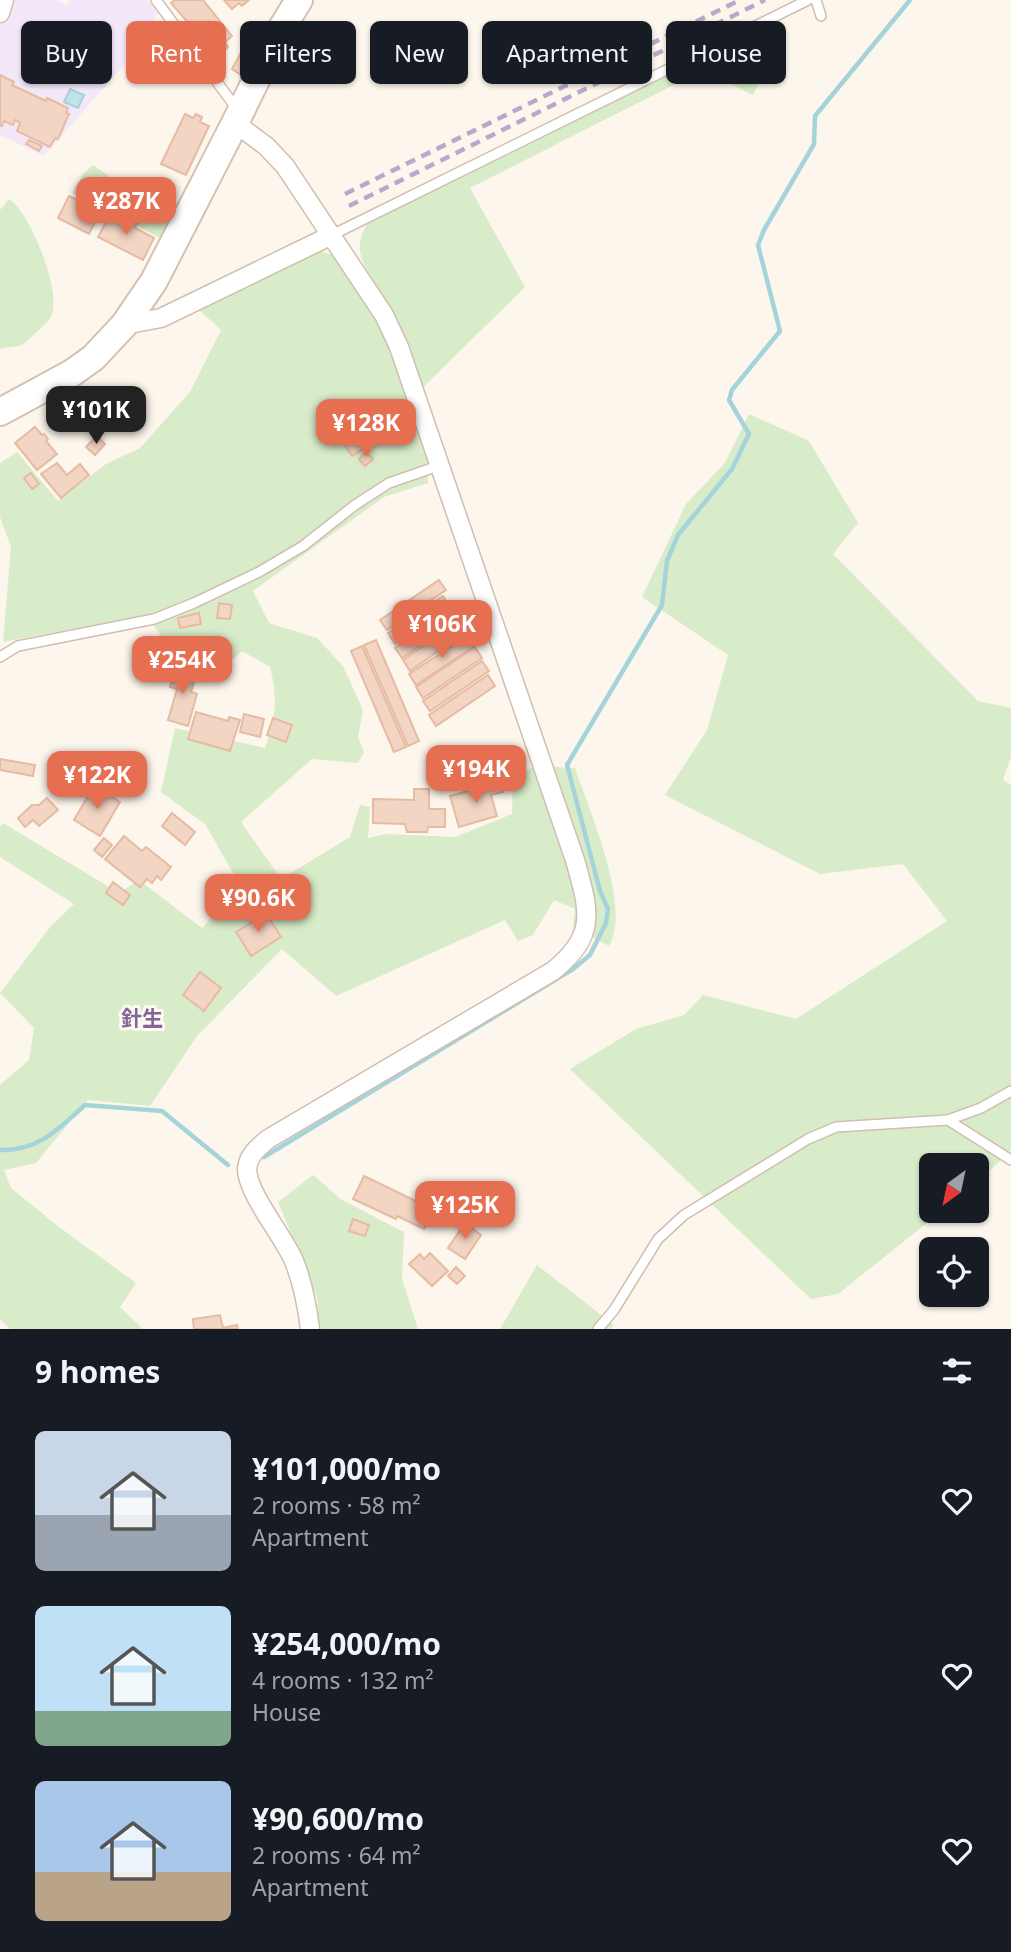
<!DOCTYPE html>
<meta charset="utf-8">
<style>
body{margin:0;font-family:"Noto Sans","Noto Sans JP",sans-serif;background:#20242c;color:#f1f3f6;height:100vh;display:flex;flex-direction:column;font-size:26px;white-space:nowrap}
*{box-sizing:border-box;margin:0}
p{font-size:23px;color:#9ea1a6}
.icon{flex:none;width:38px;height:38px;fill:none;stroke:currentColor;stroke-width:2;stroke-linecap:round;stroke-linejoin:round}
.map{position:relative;height:1329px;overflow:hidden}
.sheet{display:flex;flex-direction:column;background:#171b24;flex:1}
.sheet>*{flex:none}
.hud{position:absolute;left:21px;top:21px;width:970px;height:63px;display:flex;gap:14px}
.needle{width:46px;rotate:213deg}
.tools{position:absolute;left:919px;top:1153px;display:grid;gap:14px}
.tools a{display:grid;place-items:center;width:70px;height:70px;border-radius:10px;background:#171b24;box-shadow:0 2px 5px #0004;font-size:35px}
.price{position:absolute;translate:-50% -60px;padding:0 16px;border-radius:14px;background:#e76f51;color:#fff;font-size:23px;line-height:46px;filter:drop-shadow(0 2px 4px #0008)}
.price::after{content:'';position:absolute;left:50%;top:42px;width:21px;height:16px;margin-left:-10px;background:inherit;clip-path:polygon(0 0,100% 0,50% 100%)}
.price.active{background:#222;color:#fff}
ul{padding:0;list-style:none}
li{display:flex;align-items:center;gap:21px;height:175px;padding:0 35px}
li span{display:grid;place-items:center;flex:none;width:196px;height:140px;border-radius:10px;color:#555}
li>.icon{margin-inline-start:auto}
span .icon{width:84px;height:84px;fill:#fffc;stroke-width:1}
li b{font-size:30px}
h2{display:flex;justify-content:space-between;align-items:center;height:84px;padding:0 35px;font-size:30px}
.tag{padding:0 24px;border-radius:10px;background:#171b24;box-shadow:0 2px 5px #0004;font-size:24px;line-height:63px}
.tag.active{background:#e76f51;color:#fff}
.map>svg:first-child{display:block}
</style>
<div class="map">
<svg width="1011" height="1329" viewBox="0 0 1011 1329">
<rect width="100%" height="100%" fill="#fdf6ec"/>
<polygon fill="#f3e8fa" points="0,0 56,0 66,5 70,0 147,0 158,12 144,42 44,156 0,135"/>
<g fill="#d8ecc9">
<path d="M714 53 759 83 753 95 703 70 470 188 525 287 410 400 428 459V483L384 497 253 591 269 623 317 638 343 666 363 710 358 737 364 753 357 763 312 759 241 822 281 879 350 837 360 805 370 807 368 838 386 834 455 837 512 814 513 776 536 766 575 768C589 810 632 907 609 946L573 927 575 909 554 900 533 935 518 941 505 920 336 996 282 949 197 1036 150 1106 88 1100 36 1163 4 1170 11 1188 59 1227 136 1283 120 1307 143 1329H10L0 1319V1085L29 1060 34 1028 0 993 51 926 74 904 0 857V827L3 823 119 893 139 880 202 928 241 887 205 824 161 792 175 728 265 748C276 716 278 700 270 667L242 651 226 665 175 655 146 615 3 642 11 547 0 517V463L17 452 58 501 106 464 140 448 190 392 221 330 198 309 316 250 337 256 367 299 379 290C365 265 350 251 368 223Z"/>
<polygon points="93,165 109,176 95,205 72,193 83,174"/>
<polygon points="133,192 156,203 180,208 163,240 122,217"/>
<path d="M9 199C29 210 65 297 50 318 47 323 26 342 22 345 16 347 6 347 0 349V210Z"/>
<polygon points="749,414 809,441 858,523 833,554 978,701 1011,708 1011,757 1003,780 1011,785 1011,1150 977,1183 976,1166 931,1166 931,1211 942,1211 838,1294 811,1299 570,1069 636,1029 684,1015 703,995 796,1019 947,921 903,864 820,874 665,795 707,730 728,655 642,597 686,504 725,463"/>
<polygon points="313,1175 342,1200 404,1232 402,1279 418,1329 319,1329 317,1297 278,1202"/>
<polygon points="537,1265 614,1325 610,1329 500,1329"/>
</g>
<polygon fill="#bfe3e8" stroke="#a5d3da" stroke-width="2" points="70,89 84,95 78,108 64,102"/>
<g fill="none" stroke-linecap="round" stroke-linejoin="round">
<g stroke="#a5d3da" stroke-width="4.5">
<path d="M0 1150C39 1151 58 1129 85 1105L162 1111 228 1165"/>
<polyline points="264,1157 573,969 590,955 606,923 608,909 600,891 567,765 662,605 667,561 678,535 732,469 749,434 729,400 732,390 780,331 758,245 764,230 814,144 815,116 910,0"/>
</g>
</g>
<g fill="#f3d5c3" stroke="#e6bba3" stroke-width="2">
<polygon points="175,0 203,0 232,36 225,42 228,47 217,56 171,3"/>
<polygon points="224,0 249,0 242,6 239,3 232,9"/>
<polygon points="257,24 267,30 241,75 232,69"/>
<polygon points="749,44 759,62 746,69 736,52"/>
<polygon points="0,75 14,82 12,85 46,101 47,98 68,108 66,113 69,114 58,139 55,138 50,147 17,131 20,123 15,120 13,125 4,121 2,126 0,126"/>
<polygon points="185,114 193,118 196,114 202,117 200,122 209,126 186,175 161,164"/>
<polygon points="29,140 42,146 39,151 26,144"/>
<polygon points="69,196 100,212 89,234 58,218"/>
<polygon points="109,216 126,225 129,219 137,223 135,228 154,238 143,260 98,237"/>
<polygon points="358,418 373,443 352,456 336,432"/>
<polygon points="35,427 42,435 44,434 48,439 46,441 57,454 37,470 15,443"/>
<polygon points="97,436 105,444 95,455 86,447"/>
<polygon points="366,452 373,459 365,466 359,459"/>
<polygon points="57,463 67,475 80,464 89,475 61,498 41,474"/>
<polygon points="31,473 39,484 32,489 24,478"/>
<polygon points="439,580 446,590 387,630 380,620"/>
<polygon points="443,596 450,607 395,644 388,633"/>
<polygon points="219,603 232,605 230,619 217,618"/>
<polygon points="459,603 466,613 402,658 395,648"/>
<polygon points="199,613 201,624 180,628 178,618"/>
<polygon points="467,616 474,626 410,671 403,660"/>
<polygon points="469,635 476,645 416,685 409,674"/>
<polygon points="376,640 419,741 408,746 364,645"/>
<polygon points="362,646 406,747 394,752 351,651"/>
<polygon points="475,647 482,658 423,698 416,687"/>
<polygon points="482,661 489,671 430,711 423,701"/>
<polygon points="177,662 185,664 183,673 196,676 191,692 197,694 188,726 168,720 177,689 170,687"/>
<polygon points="488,675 495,686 436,726 429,715"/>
<polygon points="196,712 228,721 229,717 240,720 230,751 188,739"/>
<polygon points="244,714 264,719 260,737 240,732"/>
<polygon points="273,718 292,725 286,742 267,735"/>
<polygon points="0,759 35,765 33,776 0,770"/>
<polygon points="501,782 503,792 491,795 497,816 459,827 450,796"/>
<polygon points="94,786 120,802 100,836 74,820"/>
<polygon points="414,789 429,789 429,809 445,809 445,827 428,827 427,832 407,832 405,824 373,823 373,799 414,800"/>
<polygon points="47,798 58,810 39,826 33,820 25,827 18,818 32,805 39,805"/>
<polygon points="172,813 195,832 185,845 162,826"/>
<polygon points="124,836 142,851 146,847 171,867 161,880 157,876 152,883 147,879 140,887 105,859"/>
<polygon points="104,838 112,845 102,857 94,850"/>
<polygon points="113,882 130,895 123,905 106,893"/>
<polygon points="266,913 281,937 251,956 236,932"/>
<polygon points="200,972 221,988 204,1011 183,995"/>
<polygon points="364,1176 428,1207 433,1196 445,1202 434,1225 428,1223 424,1229 397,1216 396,1219 353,1199"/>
<polygon points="353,1219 369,1225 365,1236 349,1231"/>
<polygon points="465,1223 481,1235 465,1259 448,1248"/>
<polygon points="430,1253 448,1271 432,1286 409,1264 420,1254 424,1259"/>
<polygon points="456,1267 465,1276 457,1284 448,1276"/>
<polygon points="220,1315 223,1328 237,1325 238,1329 194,1329 193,1319"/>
</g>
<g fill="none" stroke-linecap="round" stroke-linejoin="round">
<g stroke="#d1beb0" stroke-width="12">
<g id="lane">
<polyline points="156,0 237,109"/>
<polyline points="816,0 821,16"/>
<polyline points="332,235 808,0"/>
<polyline points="0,657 18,646 154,619 194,603 259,572 303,546 355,505 389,483 441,465"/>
<polyline points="948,1120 1011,1160"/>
<polyline points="598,1329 614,1310 658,1239 684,1215 808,1139 836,1127 948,1120 981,1108 1011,1091"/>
</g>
</g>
<g stroke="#d1beb0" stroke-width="21">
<g id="street">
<polyline points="0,13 4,0"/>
<path d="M235 123 266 146 285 166 384 315 399 347 575 860C589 910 598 935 553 971L268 1139C258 1148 248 1155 247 1169 247 1193 284 1237 294 1261 303 1283 307 1305 310 1329"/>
<polyline points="124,325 161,318 332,235"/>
</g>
</g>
<g stroke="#d6c0b0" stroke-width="30">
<polyline id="secondary" points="0,412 72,373 93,358 124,325 154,281 235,123 280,31 299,0"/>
</g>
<use href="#lane" stroke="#fff" stroke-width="9"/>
<use href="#street" stroke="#fff" stroke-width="18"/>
<use href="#secondary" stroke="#fff" stroke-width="26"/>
<g stroke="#b9a8c9" stroke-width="4.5" stroke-dasharray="10 7" stroke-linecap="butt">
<polyline points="345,194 740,0"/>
<polyline points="349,206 765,0"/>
</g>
</g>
<g text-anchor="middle" stroke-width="6" stroke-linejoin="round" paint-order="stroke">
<g font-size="21" font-weight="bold" fill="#846695" stroke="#fffaf3">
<text x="142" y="1026">針生</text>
</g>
</g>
</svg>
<div class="tools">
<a><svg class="needle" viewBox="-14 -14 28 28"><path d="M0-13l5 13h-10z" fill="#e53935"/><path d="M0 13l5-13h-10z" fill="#9ea1a6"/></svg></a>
<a><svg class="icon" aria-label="locate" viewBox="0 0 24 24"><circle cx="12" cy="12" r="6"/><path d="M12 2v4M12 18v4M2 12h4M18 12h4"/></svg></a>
</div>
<b class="price" style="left:126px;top:237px">¥287K</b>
<b class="price active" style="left:96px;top:446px">¥101K</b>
<b class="price" style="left:366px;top:459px">¥128K</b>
<b class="price" style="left:442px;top:660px">¥106K</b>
<b class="price" style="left:182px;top:696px">¥254K</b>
<b class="price" style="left:476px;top:805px">¥194K</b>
<b class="price" style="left:97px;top:811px">¥122K</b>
<b class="price" style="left:258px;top:934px">¥90.6K</b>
<b class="price" style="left:465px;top:1241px">¥125K</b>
<div class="hud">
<a class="tag">Buy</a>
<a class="tag active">Rent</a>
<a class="tag">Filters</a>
<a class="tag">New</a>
<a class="tag">Apartment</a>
<a class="tag">House</a>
</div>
</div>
<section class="sheet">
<h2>9 homes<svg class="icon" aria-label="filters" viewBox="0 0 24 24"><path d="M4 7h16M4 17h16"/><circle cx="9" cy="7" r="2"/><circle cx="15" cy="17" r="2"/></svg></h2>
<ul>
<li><span style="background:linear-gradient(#c9d6e8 60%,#9aa5b1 0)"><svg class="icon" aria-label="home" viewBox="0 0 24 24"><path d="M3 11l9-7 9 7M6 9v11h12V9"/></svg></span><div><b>¥101,000/mo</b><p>2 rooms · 58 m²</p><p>Apartment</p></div><svg class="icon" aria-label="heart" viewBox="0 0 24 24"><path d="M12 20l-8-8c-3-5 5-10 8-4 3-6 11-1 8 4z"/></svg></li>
<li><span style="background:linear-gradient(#bfe0f5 75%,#7fa58c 0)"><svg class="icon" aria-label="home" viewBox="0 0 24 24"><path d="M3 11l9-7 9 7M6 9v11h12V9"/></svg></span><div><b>¥254,000/mo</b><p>4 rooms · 132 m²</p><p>House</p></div><svg class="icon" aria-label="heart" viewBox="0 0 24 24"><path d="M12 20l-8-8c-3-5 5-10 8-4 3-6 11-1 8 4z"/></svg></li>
<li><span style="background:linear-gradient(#a9c7e8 65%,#b9a48a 0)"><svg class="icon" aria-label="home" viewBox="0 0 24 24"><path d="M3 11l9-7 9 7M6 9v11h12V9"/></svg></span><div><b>¥90,600/mo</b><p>2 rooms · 64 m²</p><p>Apartment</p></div><svg class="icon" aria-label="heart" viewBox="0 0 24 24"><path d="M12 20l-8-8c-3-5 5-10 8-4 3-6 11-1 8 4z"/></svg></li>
</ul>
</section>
